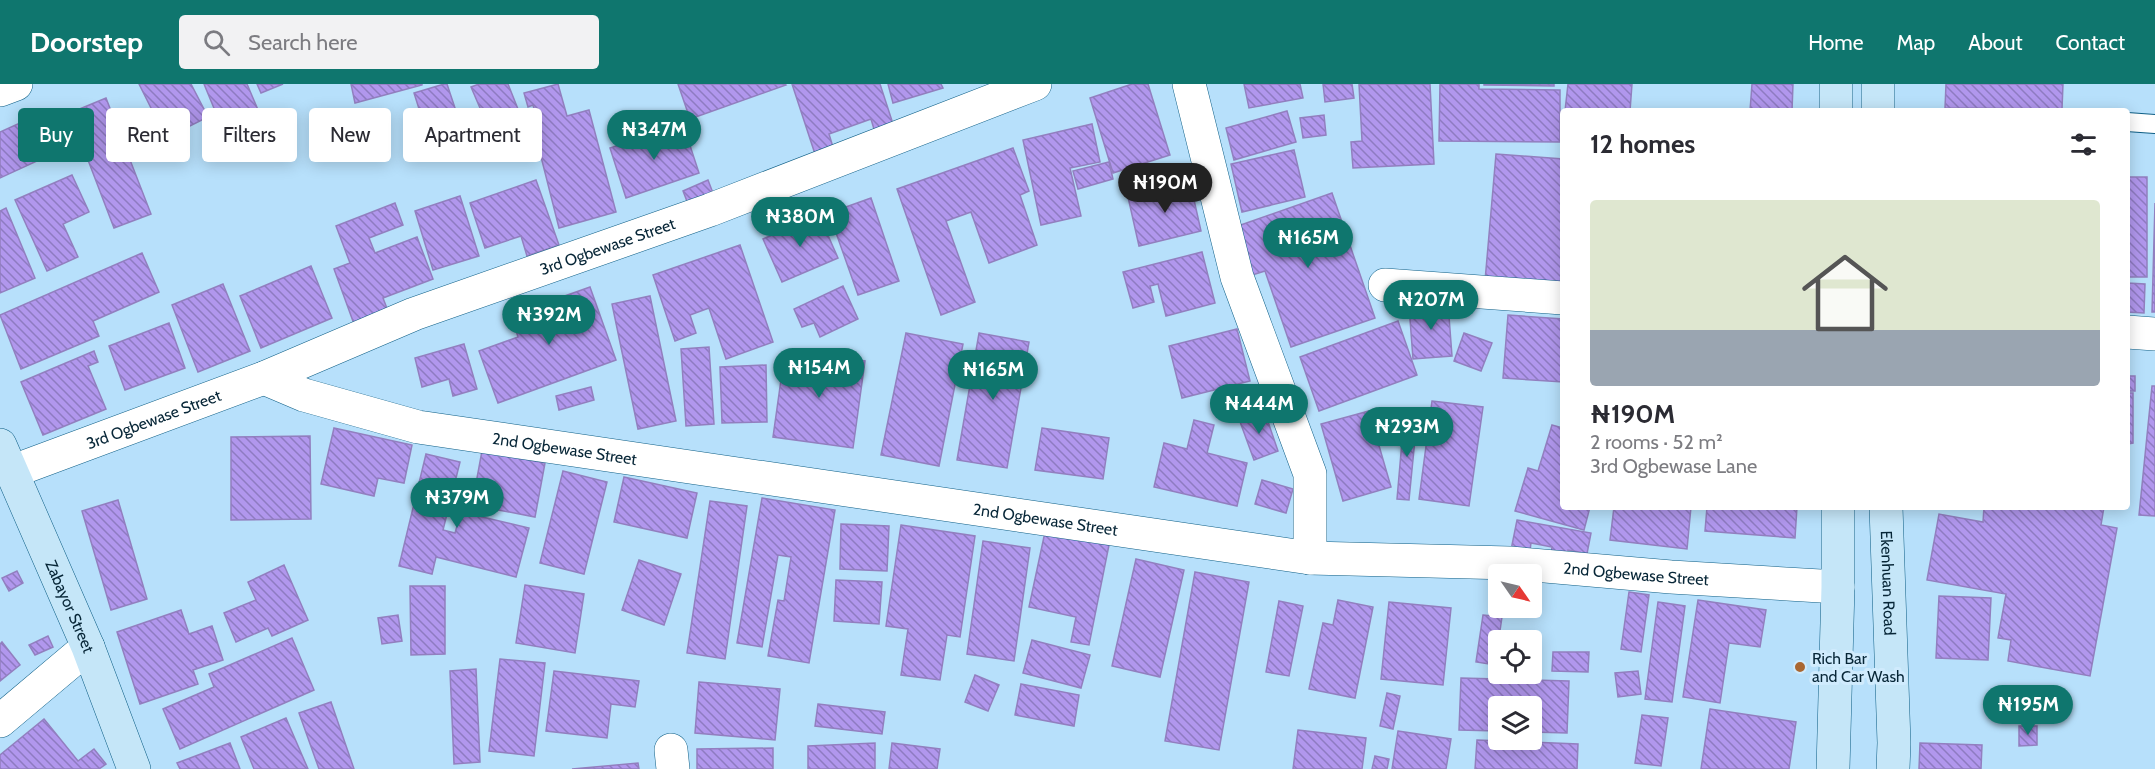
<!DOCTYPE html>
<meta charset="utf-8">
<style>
body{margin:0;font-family:Cabin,sans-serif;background:#f2f2f3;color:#2b2b33;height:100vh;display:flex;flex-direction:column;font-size:22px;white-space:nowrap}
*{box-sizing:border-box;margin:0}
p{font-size:20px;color:#7c7c81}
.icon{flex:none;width:33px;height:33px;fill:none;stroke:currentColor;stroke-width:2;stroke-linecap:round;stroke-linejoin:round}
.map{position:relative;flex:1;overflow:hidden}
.panel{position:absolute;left:1560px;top:24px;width:570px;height:402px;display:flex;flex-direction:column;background:#fff;border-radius:6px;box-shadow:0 3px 15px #0003}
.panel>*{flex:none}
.guide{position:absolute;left:18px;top:24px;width:570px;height:54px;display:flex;gap:12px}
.needle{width:39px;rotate:124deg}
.tools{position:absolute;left:1488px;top:480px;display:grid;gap:12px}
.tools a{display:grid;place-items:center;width:54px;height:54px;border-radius:6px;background:#fff;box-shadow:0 3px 15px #0003;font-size:30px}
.price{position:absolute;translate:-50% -51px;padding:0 14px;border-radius:21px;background:#0f766e;color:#fff;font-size:20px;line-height:39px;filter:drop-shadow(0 2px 3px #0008)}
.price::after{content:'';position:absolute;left:50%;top:36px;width:18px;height:14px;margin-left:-9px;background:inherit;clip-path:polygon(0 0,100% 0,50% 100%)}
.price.on{background:#222;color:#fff}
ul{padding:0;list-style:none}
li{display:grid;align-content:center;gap:12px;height:318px;padding:0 30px}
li+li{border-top:2px solid #e1e1e2}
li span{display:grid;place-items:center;height:186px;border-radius:6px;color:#555}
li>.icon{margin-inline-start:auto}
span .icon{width:108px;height:108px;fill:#fffc;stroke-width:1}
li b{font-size:26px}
h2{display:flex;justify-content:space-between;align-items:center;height:72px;padding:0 30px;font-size:26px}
.pill{padding:0 21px;border-radius:6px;background:#fff;box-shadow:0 3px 15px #0003;font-size:21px;line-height:54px}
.pill.on{background:#0f766e;color:#fff}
header{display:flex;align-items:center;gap:36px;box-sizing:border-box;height:84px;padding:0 30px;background:#0f766e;color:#fff}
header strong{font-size:28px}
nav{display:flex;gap:33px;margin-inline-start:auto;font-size:21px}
.search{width:420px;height:54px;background:#f2f2f3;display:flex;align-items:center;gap:15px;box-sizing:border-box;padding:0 21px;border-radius:6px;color:#7c7c81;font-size:22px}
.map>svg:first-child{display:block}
</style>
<header>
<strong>Doorstep</strong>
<div class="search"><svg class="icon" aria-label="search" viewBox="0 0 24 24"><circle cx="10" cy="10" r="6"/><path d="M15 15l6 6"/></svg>Search here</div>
<nav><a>Home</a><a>Map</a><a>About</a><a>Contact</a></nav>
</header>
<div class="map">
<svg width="2155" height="685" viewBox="0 0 2155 685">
<defs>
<pattern id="building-back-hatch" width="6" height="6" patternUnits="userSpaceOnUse" patternTransform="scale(1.5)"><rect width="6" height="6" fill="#b197ed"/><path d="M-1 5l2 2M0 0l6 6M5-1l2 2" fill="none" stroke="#8e7bc1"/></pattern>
</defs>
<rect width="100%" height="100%" fill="#b7e0fb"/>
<g fill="url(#building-back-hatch)" stroke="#927fbf" stroke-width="1.5">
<polygon points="139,0 191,0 208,33 166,54"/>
<polygon points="204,0 247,0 267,47 230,63"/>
<polygon points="257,0 283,0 261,9"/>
<polygon points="351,0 422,0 422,1 355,19"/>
<polygon points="444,0 447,0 460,39 427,50 414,9"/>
<polygon points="479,0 508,0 518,25 486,38 471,3"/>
<polygon points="558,0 567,32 589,26 616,128 559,144 536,53 541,51 533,21 528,23 524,9"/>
<polygon points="678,0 785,0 786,1 690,35"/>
<polygon points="792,0 880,0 895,46 876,52 871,35 829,50 833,63 815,70"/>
<polygon points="888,0 941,0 943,4 893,19"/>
<polygon points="1132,0 1148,0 1170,71 1113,89 1090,14"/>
<polygon points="1244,0 1300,0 1303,14 1249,24"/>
<polygon points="1323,0 1352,0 1354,14 1325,18"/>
<polygon points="1359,0 1430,0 1434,80 1353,84 1351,58 1362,57"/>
<polygon points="1440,0 1479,0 1479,5 1560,6 1560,58 1439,57"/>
<polygon points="1484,0 1554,0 1554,2 1484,1"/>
<polygon points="1568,0 1632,0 1630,27 1565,27"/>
<polygon points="1752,0 1793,0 1792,27 1750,27"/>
<polygon points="1946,0 2063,0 2062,25 1945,24"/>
<polygon points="106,14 151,130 114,144 70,29"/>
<polygon points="1287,27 1296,58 1234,76 1226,44"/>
<polygon points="42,29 59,67 0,94 0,48"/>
<polygon points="1324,31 1326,51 1303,54 1300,34"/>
<polygon points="683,40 699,89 626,114 610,64"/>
<polygon points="1092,40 1100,78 1070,84 1081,132 1041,141 1023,56"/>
<polygon points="1013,64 1029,107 1020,111 1037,161 989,179 971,128 946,137 975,218 941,231 897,105"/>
<polygon points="1294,66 1305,113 1242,128 1231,80"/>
<polygon points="1496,70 1563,75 1563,166 1560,202 1485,197"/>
<polygon points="1109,78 1113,95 1078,105 1073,87"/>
<polygon points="72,91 89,128 63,140 78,173 47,187 15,116"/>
<rect x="2127" y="93" width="20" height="100"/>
<polygon points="536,96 559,161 527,172 521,152 485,164 470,119"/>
<polygon points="708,96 713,109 688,120 683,107"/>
<polygon points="1190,98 1201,147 1139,162 1128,113"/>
<polygon points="1332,109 1375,234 1291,263 1265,187 1252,191 1235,143"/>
<polygon points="460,112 479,172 433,186 415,127"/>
<polygon points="871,114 899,197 858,211 829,129"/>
<polygon points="395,119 403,141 369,154 375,169 417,153 433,195 383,214 388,227 354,240 334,185 350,179 336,142"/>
<polygon points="2155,119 2155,228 2152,228"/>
<polygon points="6,124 35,194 0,209 0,127"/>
<polygon points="819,131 838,174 782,198 763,155"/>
<polygon points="740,161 773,258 726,275 709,224 690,231 696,249 675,257 653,191"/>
<polygon points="1202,168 1215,219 1166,232 1158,200 1150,202 1154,218 1133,224 1123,188"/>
<polygon points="142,169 159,208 93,237 99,252 21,285 0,231"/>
<polygon points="311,182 332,234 261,264 240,212"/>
<polygon points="2127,199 2145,200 2144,229 2127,228"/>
<polygon points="223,200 250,267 198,288 172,221"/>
<polygon points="843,202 858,235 820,253 814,239 802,243 794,225"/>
<polygon points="590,203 616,276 498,319 479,267 518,253 511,231"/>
<polygon points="650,212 676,337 638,345 612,220"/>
<polygon points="1448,219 1452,272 1413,275 1409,222"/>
<polygon points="1508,231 1563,235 1563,298 1503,294"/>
<polygon points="1398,237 1417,291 1319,327 1300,273"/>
<polygon points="169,239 185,284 125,306 109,262"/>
<polygon points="1237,245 1250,297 1182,314 1169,262"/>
<polygon points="906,249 963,260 939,382 881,371"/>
<polygon points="979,249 1029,258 1007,384 957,376"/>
<polygon points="1464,249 1492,259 1481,287 1454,277"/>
<polygon points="464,260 477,305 453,312 449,295 422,303 415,274"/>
<polygon points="709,263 714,340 686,342 681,265"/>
<polygon points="94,267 98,278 88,282 106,325 43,351 21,298"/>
<polygon points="785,267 865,277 853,364 773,353"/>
<polygon points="766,281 767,338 722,339 720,283"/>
<rect x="2127" y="292" width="8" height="15"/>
<polygon points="2152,302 2155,302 2155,432 2139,431"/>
<polygon points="591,303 594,316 559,326 556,312"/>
<polygon points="2127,309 2133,309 2133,359 2127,360"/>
<polygon points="1432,317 1483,323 1469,422 1419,415"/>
<polygon points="1264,326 1278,367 1254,376 1239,335"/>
<polygon points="1369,327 1391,403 1343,417 1321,340"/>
<polygon points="1404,334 1417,335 1409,416 1397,415"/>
<polygon points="1194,336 1214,341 1207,369 1247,379 1237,422 1154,403 1164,359 1187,365"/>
<polygon points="1552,341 1563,344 1563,423 1590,423 1584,446 1515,427 1528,384 1538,387"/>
<polygon points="334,344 412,361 404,399 378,394 374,412 321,400"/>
<polygon points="1042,344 1109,354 1103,395 1035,386"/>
<polygon points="310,352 311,435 231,436 231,353"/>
<polygon points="482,367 545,379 535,433 472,421"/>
<polygon points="426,370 460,378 443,446 455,449 461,428 529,444 516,493 436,473 432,490 399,482"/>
<polygon points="563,387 607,398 584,490 540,479"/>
<polygon points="624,393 697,409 687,454 614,438"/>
<polygon points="1262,396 1293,405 1286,429 1255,420"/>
<polygon points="762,414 835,426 809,579 768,572 778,516 784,517 791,473 778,471 762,563 737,559"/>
<polygon points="118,416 147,515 111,526 82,427"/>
<polygon points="710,417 747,422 725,575 687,569"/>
<polygon points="1614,423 1691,423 1687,465 1610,456"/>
<polygon points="1707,423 1797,423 1795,454 1705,447"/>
<polygon points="1984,423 2104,423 2101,441 2117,444 2090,592 2008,577 2011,556 1998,554 2006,510 1927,496 1939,430 1983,438"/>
<polygon points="1517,436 1591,449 1586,475 1579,474 1580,468 1568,466 1567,472 1551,470 1552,463 1531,459 1529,474 1510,471"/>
<polygon points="841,440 889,442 887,487 840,485"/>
<polygon points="901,441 975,452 960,553 947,551 940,596 901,591 908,545 886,542"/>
<polygon points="1045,448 1109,461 1089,561 1071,558 1076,533 1029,523"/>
<polygon points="983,457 1030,464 1014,577 967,570"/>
<polygon points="1136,475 1184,486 1160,593 1112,582"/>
<polygon points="639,476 681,490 664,541 622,526"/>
<polygon points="284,481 308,536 272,552 268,544 236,558 224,529 256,516 248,498"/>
<polygon points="17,487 23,499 9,507 2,494"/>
<polygon points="1195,488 1249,498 1219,666 1165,657"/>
<polygon points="836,496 882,498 879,540 834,537"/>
<polygon points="525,501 584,510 575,569 516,559"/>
<polygon points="410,502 445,502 445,570 411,571"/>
<polygon points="1629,508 1649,511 1641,568 1621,565"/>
<polygon points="1939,512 1991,514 1988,576 1936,574"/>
<polygon points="1338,516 1373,523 1355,614 1309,605 1323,539 1333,541"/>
<polygon points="1698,516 1766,526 1760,563 1729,559 1720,619 1683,613"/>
<polygon points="1279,517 1303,522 1289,592 1266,588"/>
<polygon points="1389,518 1451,524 1443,601 1381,595"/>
<polygon points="1658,518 1685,522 1672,618 1645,615"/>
<polygon points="181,526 189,550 212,542 223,576 193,586 198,600 140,620 117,548"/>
<polygon points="398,531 402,557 382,560 378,534"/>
<polygon points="1483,531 1502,533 1495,581 1476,578"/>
<polygon points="48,552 53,563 35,571 29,561"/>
<polygon points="292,554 314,606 180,665 163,625 214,603 209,590"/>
<polygon points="1032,556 1090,571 1081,604 1023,589"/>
<polygon points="2,558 20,581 0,597 0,560"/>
<polygon points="1553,568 1589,568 1588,588 1552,587"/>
<polygon points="500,575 545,579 534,672 489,667"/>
<polygon points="476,585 480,678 454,680 450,587"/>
<polygon points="554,587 639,597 635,623 611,620 607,654 546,647"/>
<polygon points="1638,587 1641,610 1618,613 1615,589"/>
<polygon points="975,591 999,601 988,627 965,618"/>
<polygon points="1461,594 1569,597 1567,649 1532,648 1532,622 1498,622 1498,647 1459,646"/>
<polygon points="699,598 780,605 775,656 695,649"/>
<polygon points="1021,600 1079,611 1074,642 1015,631"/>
<polygon points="1387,609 1400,612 1393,645 1380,642"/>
<polygon points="331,618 354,685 319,685 299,629"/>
<polygon points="818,620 885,628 882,650 815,642"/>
<polygon points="1710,625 1796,638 1789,685 1701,685"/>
<polygon points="1642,631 1668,634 1661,682 1635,679"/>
<polygon points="286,634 308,685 254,685 241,653"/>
<polygon points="44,635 78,677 94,665 106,680 99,685 0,685 0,671"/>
<polygon points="2019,642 2037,642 2037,661 2019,662"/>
<polygon points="1298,646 1366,654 1362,685 1293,685"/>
<polygon points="1398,647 1451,655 1446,685 1392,685"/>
<polygon points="1477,656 1578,660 1577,685 1475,685"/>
<polygon points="230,659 240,685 180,685 177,679"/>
<polygon points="875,659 875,685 808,685 808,662"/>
<polygon points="892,659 940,665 937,685 889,685"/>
<polygon points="1920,659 1982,661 1981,685 1919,685"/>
<polygon points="773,664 773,685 697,685 697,665"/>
<polygon points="1375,672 1389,675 1387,685 1372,685"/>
<polygon points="638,679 639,685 572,685"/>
</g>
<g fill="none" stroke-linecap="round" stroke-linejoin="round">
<g stroke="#0f5f86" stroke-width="20">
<polyline id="lane" points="2127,38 2155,40"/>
</g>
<g stroke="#0f5f86" stroke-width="34">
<g id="street">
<polyline points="1189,0 1237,193 1310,390 1310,474"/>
<polyline points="0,6 16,0"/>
<polyline points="1385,201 1563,214"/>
<polyline points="2127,248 2155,250"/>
<path id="s1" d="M264 294 304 311 418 343 1310 474 1510 479 1671 493 1838 503"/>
<path id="s2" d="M11 388 264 294 414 230 710 126 1035 0"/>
<polyline points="0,637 88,563"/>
<polyline points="671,666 673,685"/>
</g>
</g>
<g stroke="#0f5f86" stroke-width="34">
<g id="secondary">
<polyline points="1836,0 1836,27"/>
<polyline points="1878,27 1878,0"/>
<path id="s3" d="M0 361 88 563 134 685"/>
<path id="s4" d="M1886 423 1894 659 1893 685"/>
<polyline points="1833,685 1838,503 1838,423"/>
</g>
</g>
<use href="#lane" stroke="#fff" stroke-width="18"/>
<use href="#street" stroke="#fff" stroke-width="33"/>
<use href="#secondary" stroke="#c5e6f8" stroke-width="33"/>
</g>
<circle fill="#a96732" stroke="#d0ebfd" stroke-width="2" cx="1800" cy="583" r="6"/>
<g text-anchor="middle" stroke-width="6" stroke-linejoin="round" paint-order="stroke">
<g font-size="16" fill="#072637" stroke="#d0ebfd">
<text dy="6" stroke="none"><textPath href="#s2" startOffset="638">3rd Ogbewase Street</textPath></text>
<text dy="6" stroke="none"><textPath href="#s2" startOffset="152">3rd Ogbewase Street</textPath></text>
<text dy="6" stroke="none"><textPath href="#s1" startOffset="310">2nd Ogbewase Street</textPath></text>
<text dy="6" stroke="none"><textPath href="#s1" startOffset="796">2nd Ogbewase Street</textPath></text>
<text dy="6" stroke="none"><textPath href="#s1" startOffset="1390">2nd Ogbewase Street</textPath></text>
<text dy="6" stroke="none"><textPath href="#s4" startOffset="76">Ekenhuan Road</textPath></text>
<text dy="6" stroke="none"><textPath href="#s3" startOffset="176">Zabayor Street</textPath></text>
</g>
<g font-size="16" fill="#072637" stroke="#d0ebfd" text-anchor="start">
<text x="1812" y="580">Rich Bar<tspan x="1812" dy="18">and Car Wash</tspan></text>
</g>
</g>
</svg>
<div class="tools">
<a><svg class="needle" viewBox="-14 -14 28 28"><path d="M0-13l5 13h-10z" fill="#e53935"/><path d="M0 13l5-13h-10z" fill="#7c7c81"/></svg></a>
<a><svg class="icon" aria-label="locate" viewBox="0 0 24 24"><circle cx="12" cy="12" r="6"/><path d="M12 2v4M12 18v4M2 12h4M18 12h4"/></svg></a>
<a><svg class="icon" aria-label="layers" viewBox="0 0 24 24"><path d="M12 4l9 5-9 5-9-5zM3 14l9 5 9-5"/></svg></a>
</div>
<b class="price" style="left:654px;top:77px">₦347M</b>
<b class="price on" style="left:1165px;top:130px">₦190M</b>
<b class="price" style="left:800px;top:164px">₦380M</b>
<b class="price" style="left:1308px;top:185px">₦165M</b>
<b class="price" style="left:1431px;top:247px">₦207M</b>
<b class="price" style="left:549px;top:262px">₦392M</b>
<b class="price" style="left:819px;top:315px">₦154M</b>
<b class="price" style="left:993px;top:317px">₦165M</b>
<b class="price" style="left:1259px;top:351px">₦444M</b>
<b class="price" style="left:1407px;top:374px">₦293M</b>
<b class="price" style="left:457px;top:445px">₦379M</b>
<b class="price" style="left:2028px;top:652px">₦195M</b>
<div class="guide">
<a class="pill on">Buy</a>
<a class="pill">Rent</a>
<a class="pill">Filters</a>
<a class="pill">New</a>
<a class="pill">Apartment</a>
</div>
<section class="panel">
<h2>12 homes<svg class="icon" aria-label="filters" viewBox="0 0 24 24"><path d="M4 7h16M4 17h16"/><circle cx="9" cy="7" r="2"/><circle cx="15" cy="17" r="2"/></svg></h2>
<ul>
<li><span style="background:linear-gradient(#dfe7d0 70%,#9aa5b1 0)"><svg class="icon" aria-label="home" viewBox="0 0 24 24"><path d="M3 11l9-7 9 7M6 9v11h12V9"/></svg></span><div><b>₦190M</b><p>2 rooms · 52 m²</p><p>3rd Ogbewase Lane</p></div></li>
</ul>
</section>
</div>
